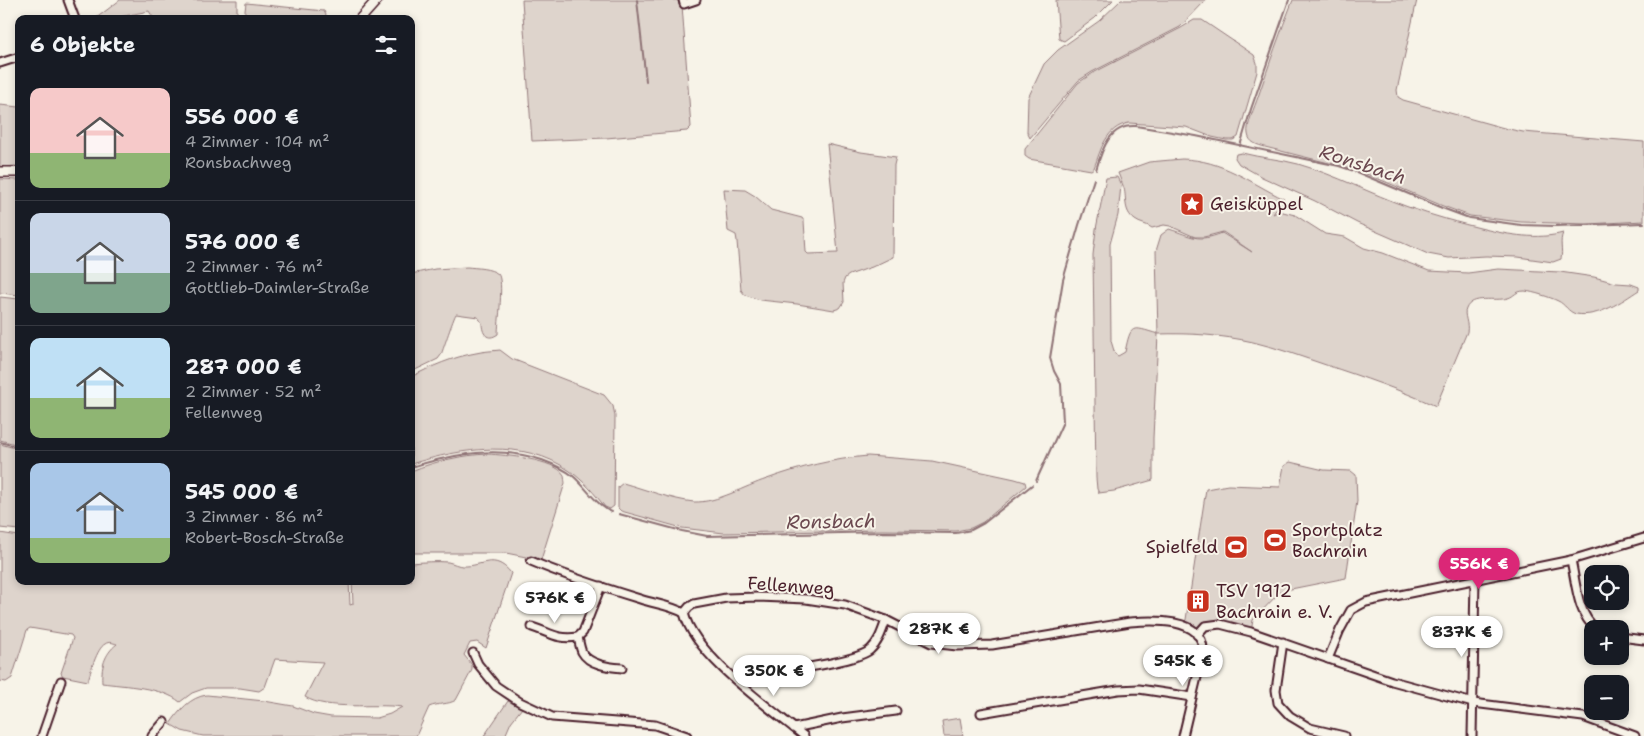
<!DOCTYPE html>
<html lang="de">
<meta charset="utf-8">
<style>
body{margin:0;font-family:"Shantell Sans",sans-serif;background:#20242c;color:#f1f3f6;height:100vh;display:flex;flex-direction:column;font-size:19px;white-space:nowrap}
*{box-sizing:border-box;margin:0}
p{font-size:16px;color:#9ea1a6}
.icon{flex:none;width:28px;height:28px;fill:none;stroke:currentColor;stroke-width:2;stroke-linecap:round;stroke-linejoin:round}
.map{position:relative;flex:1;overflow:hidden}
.sheet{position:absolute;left:15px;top:15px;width:400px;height:570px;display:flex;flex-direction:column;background:#171b24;border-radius:10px;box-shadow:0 2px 8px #0003}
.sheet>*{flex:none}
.controls{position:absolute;left:1584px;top:565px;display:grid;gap:10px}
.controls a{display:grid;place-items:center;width:45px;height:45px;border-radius:10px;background:#171b24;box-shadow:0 2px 8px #0003;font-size:25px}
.price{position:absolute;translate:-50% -42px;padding:0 11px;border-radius:18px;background:#fff;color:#222;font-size:16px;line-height:32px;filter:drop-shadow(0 1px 2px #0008)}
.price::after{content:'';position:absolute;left:50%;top:30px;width:15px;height:11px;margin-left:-8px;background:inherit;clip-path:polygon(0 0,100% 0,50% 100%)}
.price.active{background:#db2777;color:#fff}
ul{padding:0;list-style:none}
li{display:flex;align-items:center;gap:15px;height:125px;padding:0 15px}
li+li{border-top:1px solid #363941}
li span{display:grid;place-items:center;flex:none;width:140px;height:100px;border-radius:10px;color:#555}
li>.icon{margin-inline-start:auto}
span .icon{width:60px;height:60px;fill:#fffc;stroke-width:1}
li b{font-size:21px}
h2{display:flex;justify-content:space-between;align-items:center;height:60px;padding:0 15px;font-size:21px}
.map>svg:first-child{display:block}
</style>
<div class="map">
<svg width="1644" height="736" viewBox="0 0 1644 736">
<rect width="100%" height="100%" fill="#f7f3e8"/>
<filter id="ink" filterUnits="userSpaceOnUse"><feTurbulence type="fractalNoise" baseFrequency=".02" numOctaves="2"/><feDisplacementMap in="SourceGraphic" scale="10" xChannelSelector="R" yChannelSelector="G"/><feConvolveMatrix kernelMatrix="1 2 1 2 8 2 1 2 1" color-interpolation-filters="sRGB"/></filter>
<g filter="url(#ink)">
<g fill="#ded4cc" stroke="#947a7c">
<polygon points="120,0 237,0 237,19 154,19 149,11 109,19 95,19"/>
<polygon points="522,0 678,0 679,5 682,5 691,127 687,131 606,138 532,141"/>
<polygon points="1056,0 1113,0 1095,18 1064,41 1059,39"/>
<polygon points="1121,0 1206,0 1180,27 1092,72 1078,81 1030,138 1027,132 1028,98 1044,64 1058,50 1099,21"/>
<path d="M1293 0H1417L1397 90 1398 97 1403 100 1504 128 1523 132 1644 142V221L1587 224 1555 223 1521 222 1470 216 1443 206 1357 170 1265 147C1258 145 1249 143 1248 134 1246 126 1255 106 1258 97 1269 65 1280 32 1293 0Z"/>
<polygon points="246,3 324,11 328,19 244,19"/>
<path d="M1194 20H1202L1254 55 1257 63V72L1238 137 1233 140H1226L1212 137 1186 127 1129 123C1106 127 1101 149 1094 168L1091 170 1029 159 1025 156V149L1078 83 1093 73 1181 28Z"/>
<polygon points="0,105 19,107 19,166 0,167"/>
<polygon points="827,144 861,152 896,157 894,165 893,257 872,267 849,275 845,278 843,283 844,302 840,308 834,310 797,304 760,300 745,295 741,290 737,241 736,235 728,231 724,189 745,190 755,196 771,210 802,218 804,221 806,252 808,254 838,253"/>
<path d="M1242 153C1261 158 1280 159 1298 164 1336 175 1371 194 1408 207 1433 216 1459 223 1484 229 1509 235 1538 240 1563 233 1559 242 1563 250 1561 259L1553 262 1518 257 1486 256 1449 258 1428 254 1357 223 1315 201 1262 177 1239 164 1235 158 1236 154Z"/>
<path d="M1182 159C1223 160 1249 182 1284 199L1273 214 1279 211 1295 215 1325 234 1345 237 1364 248 1383 253 1429 271 1468 273 1498 269 1560 272 1594 277 1616 283 1631 284 1639 287V290C1622 301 1599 318 1576 314 1568 312 1565 304 1558 301 1550 297 1533 292 1525 291 1515 291 1515 296 1508 298 1495 302 1472 294 1466 309 1463 315 1469 323 1467 332L1436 406C1400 390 1363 377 1326 365 1302 357 1278 348 1253 342 1222 335 1190 333 1158 334L1153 438V480L1114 491 1099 493 1097 489 1096 478 1093 255 1096 229 1106 178 1117 177 1121 185 1118 215 1110 244 1111 341 1115 354 1118 356 1125 352C1131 324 1131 326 1158 334L1156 251 1161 235 1169 229C1192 236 1197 243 1222 233L1252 252 1223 232 1204 237H1195L1170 226 1164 225 1152 228C1147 224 1140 224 1135 220 1123 211 1127 200 1124 188 1122 183 1120 178 1118 173L1149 162Z"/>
<polygon points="0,179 19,180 19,295 0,293"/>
<path d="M467 267C476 268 491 268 498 274 504 280 498 324 498 334 487 342 482 333 482 323L478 317 456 314C453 319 444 347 441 355L438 359 411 372V274L435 269Z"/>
<polygon points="0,297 19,299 19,445 0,440"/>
<path d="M500 350 512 359 604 395 613 406 615 416 614 506 610 509 605 507C595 494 584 481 570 471 524 438 462 448 411 464V377C432 366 453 357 476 353 484 351 492 351 500 350Z"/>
<polygon points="0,444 19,449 19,530 0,528"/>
<path d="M488 454C504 455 555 459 564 475 564 476 565 483 565 483L540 563 526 557 506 553H411V471C436 461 462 455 488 454Z"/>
<path d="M868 456 932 461 1015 479 1025 482 1026 486 983 522 971 528 956 531 883 530 724 533 682 528 621 511 618 508V487L623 483C644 489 673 500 694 502 717 503 745 486 767 479 800 467 833 459 868 456Z"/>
<polygon points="1290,462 1324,470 1351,471 1356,475 1357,501 1346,578 1281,591 1253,620 1251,632 1211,624 1197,635 1185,626 1206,489 1228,485 1280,487 1284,466"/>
<path d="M0 533 19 536V581H349L350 605 353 604 352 581H411V563C423 562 436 561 448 562 453 563 458 566 463 566 482 567 494 552 511 573L486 648 477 642 470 643 464 655 472 665V670L456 700C448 705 438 703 429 707L416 736H203L182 731 170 724C179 711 190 697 207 695L264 701 293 706 314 714 331 717 377 718 390 714 402 707C375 703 327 711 305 697L323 662 275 659 265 687 259 691 240 688H206L192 693 180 702C162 687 124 686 102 683 101 668 104 654 117 644 113 643 109 641 105 644 97 648 90 673 88 681L63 676 61 673 73 638 71 635 30 628 27 630 12 678 6 682 0 681Z"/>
<polygon points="508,701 522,708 511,722 505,736 484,736"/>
<polygon points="960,718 963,736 944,736 942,721"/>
</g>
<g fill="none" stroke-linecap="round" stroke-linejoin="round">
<g stroke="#8e7275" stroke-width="2">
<polyline points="637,0 646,81"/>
<polyline points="1240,146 1251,109 1289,0"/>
<path d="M1096 170C1102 149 1110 124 1136 126L1196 136 1339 166 1354 171 1442 208 1469 218 1521 225 1556 226 1644 223"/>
<polyline points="0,442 19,447"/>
<path d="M411 467C455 454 498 445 542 460 553 464 564 469 573 476 585 486 598 507 612 512"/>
<polyline points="1036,481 1063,422 1061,384 1054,371 1050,358 1063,280 1079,225 1094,179"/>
<polyline points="619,514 682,531 707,536 883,532 956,533 971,530 984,523 1032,485"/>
</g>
<g stroke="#4a1f2b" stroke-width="11">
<g id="minor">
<polyline points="68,0 75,19"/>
<polyline points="683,0 684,4 696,0"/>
<polyline points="0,63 19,57"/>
<path d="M1571 560C1576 582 1577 614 1596 629"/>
<path d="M531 561C566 576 604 588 640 599 655 604 670 605 684 613"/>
<path d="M601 586 583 632 578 637C579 641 580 648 582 652 589 665 609 667 622 668"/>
<path d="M684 613 689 607 694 604 726 598 758 597 806 599 845 605 886 620 931 643 957 646 992 645 1130 622C1151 620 1203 617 1203 650 1203 657 1199 666 1198 673 1193 694 1188 715 1183 736"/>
<path d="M684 613C694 655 770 708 804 736"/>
<path d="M532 627C551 633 557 640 578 637"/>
<polyline points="1197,635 1205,626 1220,624 1251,632 1392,681 1473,703 1583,717 1635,736"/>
<polyline points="1620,637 1644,640"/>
<polyline points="1283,642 1276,690 1278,703 1290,716 1310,728 1344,736"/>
<polyline points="473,653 478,664 496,686 520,702 552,717 655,725 687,736"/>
<polyline points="1328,659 1340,630 1351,610 1366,602 1571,560 1644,538"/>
<path d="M735 678C760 674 853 664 870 650 879 642 882 631 886 620"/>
<polyline points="981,713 1118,690 1139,689 1192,697"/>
<polyline points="794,728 842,718 896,711"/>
<polyline points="42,736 61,681"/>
<polyline points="152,736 164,722"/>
<polyline points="1472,736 1475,579"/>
</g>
</g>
<g stroke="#4a1f2b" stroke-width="12">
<g id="tertiary">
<polyline points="360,19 377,0"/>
<polyline points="0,172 19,172"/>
</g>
</g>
<use href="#minor" stroke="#f7f3e8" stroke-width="7"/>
<use href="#tertiary" stroke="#f7f3e8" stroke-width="9"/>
</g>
</g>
<defs>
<g id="sight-square" transform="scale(1.25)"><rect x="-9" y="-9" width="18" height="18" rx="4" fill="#c8321e" stroke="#f7f3e8"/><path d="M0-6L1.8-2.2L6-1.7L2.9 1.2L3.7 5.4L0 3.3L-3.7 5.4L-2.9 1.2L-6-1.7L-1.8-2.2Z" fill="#fff"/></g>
<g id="stadium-square" transform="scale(1.25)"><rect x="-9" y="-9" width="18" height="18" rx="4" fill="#c8321e" stroke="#f7f3e8"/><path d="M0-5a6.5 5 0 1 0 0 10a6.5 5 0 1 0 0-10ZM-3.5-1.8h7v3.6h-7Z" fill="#fff"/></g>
<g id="building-square" transform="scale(1.25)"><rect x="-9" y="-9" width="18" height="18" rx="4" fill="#c8321e" stroke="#f7f3e8"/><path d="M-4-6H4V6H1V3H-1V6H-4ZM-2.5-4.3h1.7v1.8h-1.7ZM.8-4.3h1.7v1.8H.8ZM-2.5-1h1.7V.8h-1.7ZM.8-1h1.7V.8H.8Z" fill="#fff"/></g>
</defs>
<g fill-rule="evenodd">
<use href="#sight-square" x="1192" y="204"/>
<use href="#stadium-square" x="1275" y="540"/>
<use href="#stadium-square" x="1236" y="547"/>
<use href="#building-square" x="1198" y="601"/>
</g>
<g text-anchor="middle" stroke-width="4" stroke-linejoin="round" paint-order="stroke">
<g font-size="18" fill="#4a1f2b" stroke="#f7f3e8" text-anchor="start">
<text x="1210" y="210">Geisküppel</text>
<text x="1292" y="536">Sportplatz<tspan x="1292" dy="21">Bachrain</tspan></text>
<text x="1218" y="553" text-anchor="end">Spielfeld</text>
<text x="1216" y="597">TSV 1912<tspan x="1216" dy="21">Bachrain e. V.</tspan></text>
</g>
<g font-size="18" fill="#4a1f2b" stroke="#f7f3e8">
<text transform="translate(791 586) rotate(4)" y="6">Fellenweg</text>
</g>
<g font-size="19" font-style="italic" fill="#6c4950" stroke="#f7f3e8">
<text transform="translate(1363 164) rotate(18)" y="7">Ronsbach</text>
<text transform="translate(831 521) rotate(-1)" y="7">Ronsbach</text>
</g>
</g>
</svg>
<div class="controls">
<a><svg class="icon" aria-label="locate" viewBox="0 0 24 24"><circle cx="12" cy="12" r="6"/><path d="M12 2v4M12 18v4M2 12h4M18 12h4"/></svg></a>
<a>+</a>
<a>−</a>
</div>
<b class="price active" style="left:1479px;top:590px">556K €</b>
<b class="price" style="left:555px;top:624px">576K €</b>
<b class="price" style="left:939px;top:655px">287K €</b>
<b class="price" style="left:1462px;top:658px">837K €</b>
<b class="price" style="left:1183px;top:687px">545K €</b>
<b class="price" style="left:774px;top:697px">350K €</b>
<section class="sheet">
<h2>6 Objekte<svg class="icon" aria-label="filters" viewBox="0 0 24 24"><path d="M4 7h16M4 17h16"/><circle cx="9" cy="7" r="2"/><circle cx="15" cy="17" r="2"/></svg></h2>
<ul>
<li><span style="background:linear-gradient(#f6c9c9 65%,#8fb573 0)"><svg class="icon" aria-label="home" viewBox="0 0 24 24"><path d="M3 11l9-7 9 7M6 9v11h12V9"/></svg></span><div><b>556 000 €</b><p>4 Zimmer · 104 m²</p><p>Ronsbachweg</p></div></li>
<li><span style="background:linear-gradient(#c9d6e8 60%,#7fa58c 0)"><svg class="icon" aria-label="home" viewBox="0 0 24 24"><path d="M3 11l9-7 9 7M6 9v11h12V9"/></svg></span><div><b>576 000 €</b><p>2 Zimmer · 76 m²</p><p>Gottlieb-Daimler-Straße</p></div></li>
<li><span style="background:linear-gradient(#bfe0f5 60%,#8fb573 0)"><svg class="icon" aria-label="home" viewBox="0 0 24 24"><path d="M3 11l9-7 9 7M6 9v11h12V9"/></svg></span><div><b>287 000 €</b><p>2 Zimmer · 52 m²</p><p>Fellenweg</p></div></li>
<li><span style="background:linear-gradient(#a9c7e8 75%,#8fb573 0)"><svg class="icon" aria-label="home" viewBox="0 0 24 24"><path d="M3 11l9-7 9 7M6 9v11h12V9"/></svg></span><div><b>545 000 €</b><p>3 Zimmer · 86 m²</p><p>Robert-Bosch-Straße</p></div></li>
</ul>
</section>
</div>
